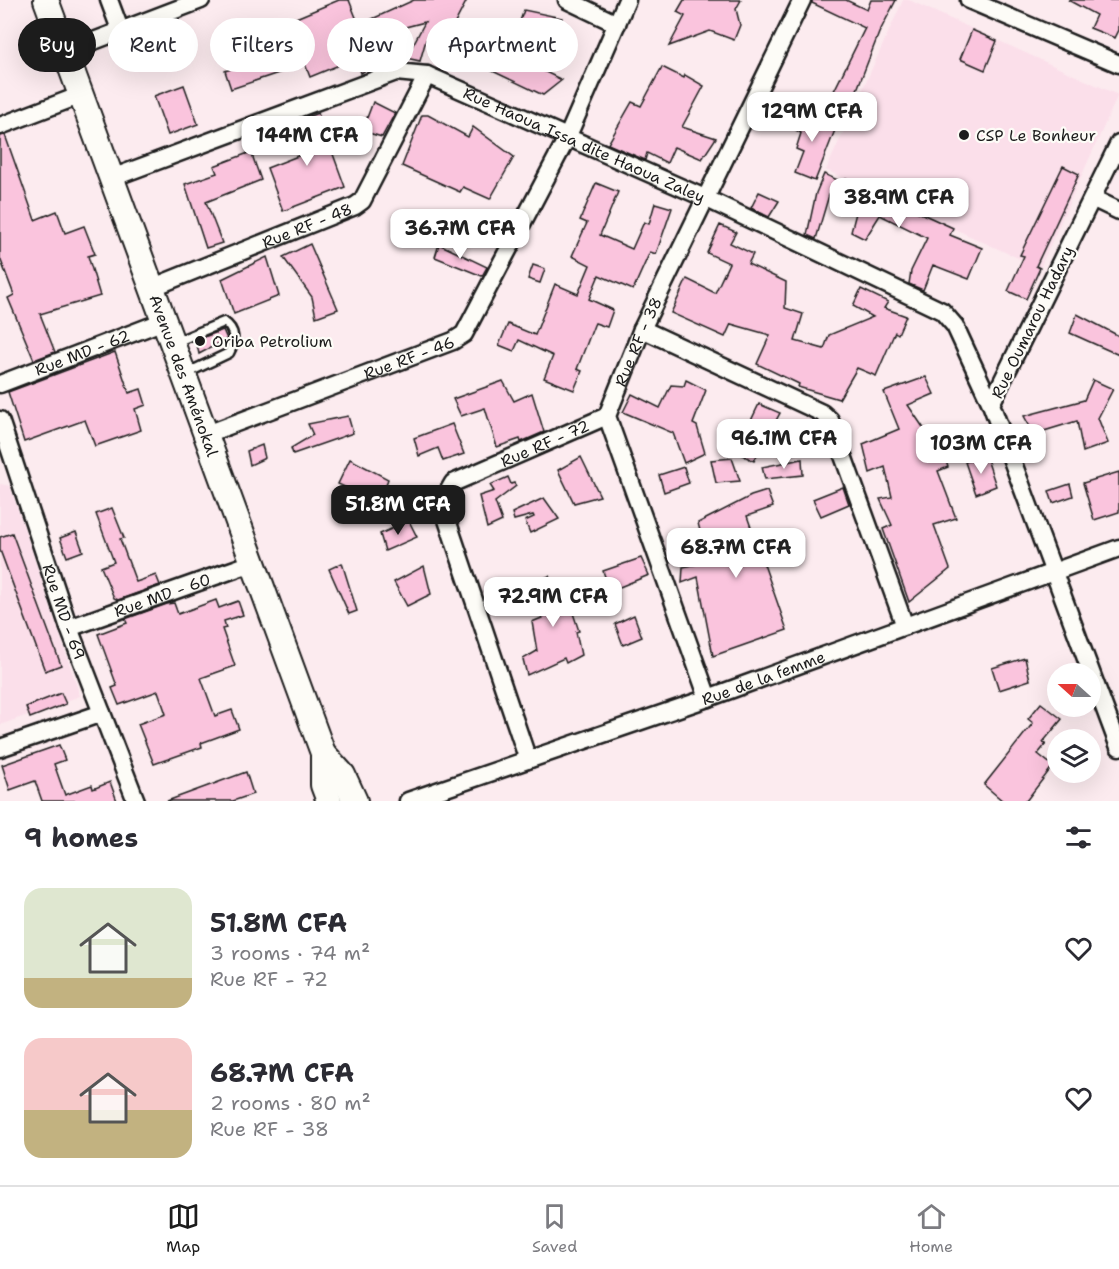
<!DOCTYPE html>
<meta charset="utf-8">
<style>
body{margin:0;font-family:"Shantell Sans",sans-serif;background:#f7f7f7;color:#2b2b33;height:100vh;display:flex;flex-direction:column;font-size:22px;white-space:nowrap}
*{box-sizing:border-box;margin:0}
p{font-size:20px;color:#7c7c81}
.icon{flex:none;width:33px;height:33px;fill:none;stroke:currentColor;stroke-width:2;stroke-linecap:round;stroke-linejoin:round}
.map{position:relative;height:801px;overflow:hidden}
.details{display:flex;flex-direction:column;background:#fff;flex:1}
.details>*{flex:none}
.banner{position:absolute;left:18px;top:18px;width:600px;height:54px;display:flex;gap:12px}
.needle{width:39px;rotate:291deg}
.buttons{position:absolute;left:1047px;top:663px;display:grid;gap:12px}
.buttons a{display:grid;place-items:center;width:54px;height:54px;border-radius:50%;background:#fff;box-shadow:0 6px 24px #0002;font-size:30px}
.price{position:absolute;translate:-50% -51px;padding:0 14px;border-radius:12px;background:#fff;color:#222;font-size:20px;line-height:39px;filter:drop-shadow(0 2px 3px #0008)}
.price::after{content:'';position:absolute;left:50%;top:36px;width:18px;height:14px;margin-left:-9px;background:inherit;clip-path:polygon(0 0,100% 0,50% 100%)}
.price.on{background:#1c1c1c;color:#fff}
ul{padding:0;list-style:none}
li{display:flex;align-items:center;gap:18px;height:150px;padding:0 24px}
li span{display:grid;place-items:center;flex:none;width:168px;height:120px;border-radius:18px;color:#555}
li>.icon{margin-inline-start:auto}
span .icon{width:72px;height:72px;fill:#fffc;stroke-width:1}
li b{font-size:26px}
h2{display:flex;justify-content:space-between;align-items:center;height:72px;padding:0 24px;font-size:26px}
.pill{padding:0 21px;border-radius:27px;background:#fff;box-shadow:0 6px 24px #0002;font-size:21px;line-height:54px}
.pill.on{background:#1c1c1c;color:#fff}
.dock{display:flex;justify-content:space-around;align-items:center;height:84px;border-top:2px solid #e1e1e2;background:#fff;font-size:16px;color:#7c7c81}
.dock a{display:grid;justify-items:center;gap:3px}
.dock .on{color:#1c1c1c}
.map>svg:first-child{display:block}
</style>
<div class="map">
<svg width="1119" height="801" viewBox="0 0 1119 801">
<rect width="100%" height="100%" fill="#fcebef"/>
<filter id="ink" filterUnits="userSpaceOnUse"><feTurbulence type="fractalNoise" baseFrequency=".0167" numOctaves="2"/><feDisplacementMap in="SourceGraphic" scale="12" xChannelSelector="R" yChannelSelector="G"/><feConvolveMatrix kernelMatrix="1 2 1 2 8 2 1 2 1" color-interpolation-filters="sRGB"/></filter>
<g filter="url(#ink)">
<g fill="#fbdfea">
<polygon points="903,0 909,0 1118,95 1040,268 826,170"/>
<polygon points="0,484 10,486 80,696 0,725"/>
</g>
<g fill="#fac4dd" stroke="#1c1c1c" stroke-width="1.5">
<polygon points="339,0 349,0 359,25 414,0 467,0 453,27 508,53 524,10 562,18 537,68 562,80 543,95 442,47 444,39 442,37 437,45 426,40 420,61 406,58 425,22 363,38 378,62 361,73 356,58 310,77 305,64 231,89 225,71 306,43 296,18"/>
<polygon points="684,0 741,0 736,9 740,25 734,40 710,31 669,46 685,16 677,12"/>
<polygon points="812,0 846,0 867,10 871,0 896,0 879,33 853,100 834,91 865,28 812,3"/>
<polygon points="1068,0 1119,0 1119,30 1115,38 1090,28 1096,15"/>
<polygon points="972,30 997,41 985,70 960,59"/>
<polygon points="662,67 684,78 685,75 704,86 682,127 716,138 702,159 674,147 667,163 647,153 645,160 608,144 632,102 641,106"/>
<polygon points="184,85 198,124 168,135 154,96"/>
<polygon points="373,102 395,113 382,137 362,131"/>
<polygon points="800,109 837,125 815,181 795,173 803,152 796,149 801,133 791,127"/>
<polygon points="318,113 345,187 283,211 267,168 303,154 291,123"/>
<polygon points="422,115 428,115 468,137 473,127 514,157 490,199 463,187 460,192 402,166"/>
<polygon points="5,135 35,220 57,211 65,233 84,226 95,254 88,256 100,296 40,314 55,352 34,360 8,298 14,295 0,258 0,136"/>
<polygon points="251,152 261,180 206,202 222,243 206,248 185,184 217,173 214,166"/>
<polygon points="1063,166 1079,174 1036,266 1040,268 1026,299 1008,291 1024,256 1020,255"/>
<polygon points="824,174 844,183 846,179 953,228 950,235 982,248 969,279 933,265 923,290 909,284 911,271 927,238 880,215 865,239 851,232 858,205 836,195 835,198 829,195 816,239 807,235 816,193"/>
<polygon points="596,183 618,192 600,235 632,249 644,222 649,224 655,203 672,208 656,254 650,252 633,290 599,275 589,299 613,310 607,327 595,323 594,325 577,369 582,371 574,390 544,378 553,356 519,340 514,351 499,345 508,324 535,335 555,284 578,294 590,265 572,256 587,223 580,220"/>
<polygon points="759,192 779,201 769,217 751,208"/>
<polygon points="720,225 736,232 730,243 753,254 748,264 786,282 785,308 803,314 795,341 824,349 829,335 873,317 853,306 861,289 888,302 884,308 906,316 898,334 895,332 876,376 857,368 839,399 798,387 799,384 757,364 770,335 731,324 725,337 671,313 687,279 715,293 729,263 707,253"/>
<polygon points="310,244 338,309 316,317 312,297 283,257"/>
<polygon points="439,244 487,267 482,276 435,257"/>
<polygon points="267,257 279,296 234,314 222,279"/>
<polygon points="533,265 545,269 540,283 528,279"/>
<polygon points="1077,314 1119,336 1119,355 1070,333"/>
<polygon points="223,330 227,339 199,354 196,340"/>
<polygon points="115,352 129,393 141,389 146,405 135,409 141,430 95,446 85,420 24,442 8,392"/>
<polygon points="926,377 934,394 908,405 933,442 939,440 948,467 938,471 956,518 934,525 950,569 909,602 883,529 892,525 880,499 892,497 885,467 870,473 863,444 899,429 884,392"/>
<polygon points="686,380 706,390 693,424 697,426 705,453 684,463 673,433 623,412 632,394 660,408 671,385 684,386"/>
<polygon points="1093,380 1113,389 1098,418 1108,443 1083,452 1077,421 1034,434 1024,416 1084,400"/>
<polygon points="503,381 514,401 532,393 544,432 521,442 520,439 497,447 485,408 461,416 453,399"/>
<polygon points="759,404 780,413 754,461 736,452"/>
<polygon points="348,416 353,433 293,454 291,448 313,435 308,424"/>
<polygon points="452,424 464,454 443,461 438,448 419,456 414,438"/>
<polygon points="262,445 265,458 250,465 247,451"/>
<polygon points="986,456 996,486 976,494 965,462"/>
<polygon points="581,457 600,496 574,503 558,470"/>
<polygon points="732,458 740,481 716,483 711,460"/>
<polygon points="350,459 388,479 379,503 338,484"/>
<polygon points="802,459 803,475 765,479 762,467"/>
<polygon points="684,467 689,483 664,492 659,475"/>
<polygon points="1119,472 1119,512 1094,520 1083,483"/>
<polygon points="508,477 511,484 514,483 516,486 495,502 502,521 487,528 479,496 494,491 490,485"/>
<polygon points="1070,484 1073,496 1053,503 1049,491"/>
<polygon points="843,487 849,504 821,516 813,499"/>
<polygon points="767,491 773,507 747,516 787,630 713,656 698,577 682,583 683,567 708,562 698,523 751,496"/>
<polygon points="544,498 559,519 530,533 525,521 534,517 533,515 514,520 512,513"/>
<polygon points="112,508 124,538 120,539 136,582 156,575 160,585 118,600 114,598 101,567 114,562 96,514"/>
<polygon points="409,521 417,537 385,551 380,534"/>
<polygon points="76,532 83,551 67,557 60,538"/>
<polygon points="12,533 61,665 45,671 0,550 0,537"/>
<polygon points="641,558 649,575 610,591 603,571"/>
<polygon points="342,563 357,611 349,614 329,569"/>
<polygon points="424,566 431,594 407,606 394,582"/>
<polygon points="549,576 555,591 565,589 579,631 576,632 581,655 566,663 564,658 527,675 523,659 537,651 532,622 544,617 534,598 538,596 530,584"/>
<polygon points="216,600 219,608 238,601 243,615 224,621 226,628 222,629 235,666 201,678 215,716 232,710 239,729 201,743 202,747 154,764 138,724 166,714 158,691 119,705 112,688 117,686 98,634 127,623 125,619 167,604 174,603 178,614"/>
<polygon points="634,615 642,637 623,645 615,624"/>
<polygon points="1025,658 1030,680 999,690 992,668"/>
<polygon points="61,693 66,704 30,718 26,707"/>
<polygon points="1041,703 1062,719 1043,742 1046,744 1038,754 1053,766 1026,801 1003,801 984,785 1033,723 1028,719"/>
<polygon points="59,745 65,760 54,764 65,795 92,785 93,789 110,782 117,801 42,801 35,781 10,790 2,765"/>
<polygon points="246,772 253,794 233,801 167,801"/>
</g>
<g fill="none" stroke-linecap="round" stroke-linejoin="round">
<g stroke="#1c1c1c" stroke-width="13">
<path id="service" d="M173 343 224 322C236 330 235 342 229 353L185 374"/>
</g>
<g stroke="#1c1c1c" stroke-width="21">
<g id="minor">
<polyline points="109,0 121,32"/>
<polyline points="567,0 617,24"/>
<polyline points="969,0 1119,64"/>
<polyline points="65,52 201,0"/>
<polyline points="0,126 81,95"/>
<polyline points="1119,143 991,404 1119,747"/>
<path id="s1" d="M117 176 396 72 427 75 705 198 942 311 955 326 991 404"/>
<polyline points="1094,199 1119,211"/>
<path id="s2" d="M151 288 355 206 362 201 427 75"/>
<polyline points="642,329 822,413 830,420 905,626"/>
<path id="s3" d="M0 384 164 321"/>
<path id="s4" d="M0 420 69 628 136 801"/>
<path id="s5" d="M207 434 453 341 464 334 567 138 627 0"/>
<path id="s6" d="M69 628 255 562"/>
<path id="s7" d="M708 698 607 416 642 329 802 0"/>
<polyline points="0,748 102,713"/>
<path id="s8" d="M528 760 444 511 445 497 453 483 607 416"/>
<path id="s9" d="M408 801 708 698 1119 548"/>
</g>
</g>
<g stroke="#1c1c1c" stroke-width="28">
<g id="secondary">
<path id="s10" d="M46 0 323 753V785L329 801"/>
<polyline points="323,753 343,775 355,801"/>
</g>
</g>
<use href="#service" stroke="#fdfcf7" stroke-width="8"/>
<use href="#minor" stroke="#fdfcf7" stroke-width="16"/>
<use href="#secondary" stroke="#fdfcf7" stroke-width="24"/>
</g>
</g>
<g fill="#1c1c1c" stroke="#fdfcf7" stroke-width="2">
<circle cx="964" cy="135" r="6"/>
<circle cx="200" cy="341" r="6"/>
</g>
<g text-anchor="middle" stroke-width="4.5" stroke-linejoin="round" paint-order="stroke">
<g font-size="16" fill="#1c1c1c" stroke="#fdfcf7" text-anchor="start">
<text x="976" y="141">CSP Le Bonheur</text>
<text x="212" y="347">Oriba Petrolium</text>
</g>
<g font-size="16" fill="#1c1c1c" stroke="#fdfcf7">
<text dy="6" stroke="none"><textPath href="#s1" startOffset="501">Rue Haoua Issa dite Haoua Zaley</textPath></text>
<text dy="6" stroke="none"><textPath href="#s2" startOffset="168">Rue RF - 48</textPath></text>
<text transform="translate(1032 322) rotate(-64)" y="6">Rue Oumarou Hadary</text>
<text dy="6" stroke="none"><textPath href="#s7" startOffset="380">Rue RF - 38</textPath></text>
<text dy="6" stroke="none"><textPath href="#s3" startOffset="88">Rue MD - 62</textPath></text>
<text dy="6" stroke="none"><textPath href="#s5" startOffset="216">Rue RF - 46</textPath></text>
<text dy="6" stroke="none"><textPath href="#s10" startOffset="400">Avenue des Aménokal</textPath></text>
<text dy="6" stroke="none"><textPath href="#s8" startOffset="393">Rue RF - 72</textPath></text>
<text dy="6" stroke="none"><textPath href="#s6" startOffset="99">Rue MD - 60</textPath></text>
<text dy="6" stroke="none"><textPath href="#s4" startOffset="202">Rue MD - 69</textPath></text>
<text dy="6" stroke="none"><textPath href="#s9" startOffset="376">Rue de la femme</textPath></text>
</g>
</g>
</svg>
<div class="buttons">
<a><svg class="needle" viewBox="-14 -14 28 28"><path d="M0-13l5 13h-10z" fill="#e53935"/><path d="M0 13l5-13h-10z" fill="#7c7c81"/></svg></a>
<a><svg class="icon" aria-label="layers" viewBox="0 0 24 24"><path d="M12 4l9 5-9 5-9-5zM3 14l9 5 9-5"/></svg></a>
</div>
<b class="price" style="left:812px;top:143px">129M CFA</b>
<b class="price" style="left:307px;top:167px">144M CFA</b>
<b class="price" style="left:899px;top:229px">38.9M CFA</b>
<b class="price" style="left:460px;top:260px">36.7M CFA</b>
<b class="price" style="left:784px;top:470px">96.1M CFA</b>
<b class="price" style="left:981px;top:475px">103M CFA</b>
<b class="price on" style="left:398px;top:536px">51.8M CFA</b>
<b class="price" style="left:736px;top:579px">68.7M CFA</b>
<b class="price" style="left:553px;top:628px">72.9M CFA</b>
<div class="banner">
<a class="pill on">Buy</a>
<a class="pill">Rent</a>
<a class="pill">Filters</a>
<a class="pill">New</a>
<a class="pill">Apartment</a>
</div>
</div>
<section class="details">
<h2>9 homes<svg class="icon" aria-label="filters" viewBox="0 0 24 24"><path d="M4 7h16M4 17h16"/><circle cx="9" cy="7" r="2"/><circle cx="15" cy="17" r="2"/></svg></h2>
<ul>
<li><span style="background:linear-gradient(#dfe7d0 75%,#c2b280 0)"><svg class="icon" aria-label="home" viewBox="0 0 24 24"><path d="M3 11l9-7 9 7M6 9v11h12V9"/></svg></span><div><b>51.8M CFA</b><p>3 rooms · 74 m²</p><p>Rue RF - 72</p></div><svg class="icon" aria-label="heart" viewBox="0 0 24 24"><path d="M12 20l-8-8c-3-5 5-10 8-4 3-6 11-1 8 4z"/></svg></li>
<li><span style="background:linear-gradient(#f6c9c9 60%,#c2b280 0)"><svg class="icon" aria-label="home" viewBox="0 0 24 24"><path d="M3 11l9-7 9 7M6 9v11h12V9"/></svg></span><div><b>68.7M CFA</b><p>2 rooms · 80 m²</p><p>Rue RF - 38</p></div><svg class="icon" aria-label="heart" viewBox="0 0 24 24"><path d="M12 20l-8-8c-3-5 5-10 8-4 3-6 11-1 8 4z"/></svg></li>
</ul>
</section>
<nav class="dock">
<a class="on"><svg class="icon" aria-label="map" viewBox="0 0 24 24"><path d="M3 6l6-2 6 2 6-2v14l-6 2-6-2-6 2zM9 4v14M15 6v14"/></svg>Map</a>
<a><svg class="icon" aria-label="saved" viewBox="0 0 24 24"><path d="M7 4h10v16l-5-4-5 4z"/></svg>Saved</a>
<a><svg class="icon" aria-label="home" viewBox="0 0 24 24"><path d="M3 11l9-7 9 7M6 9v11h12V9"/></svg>Home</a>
</nav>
